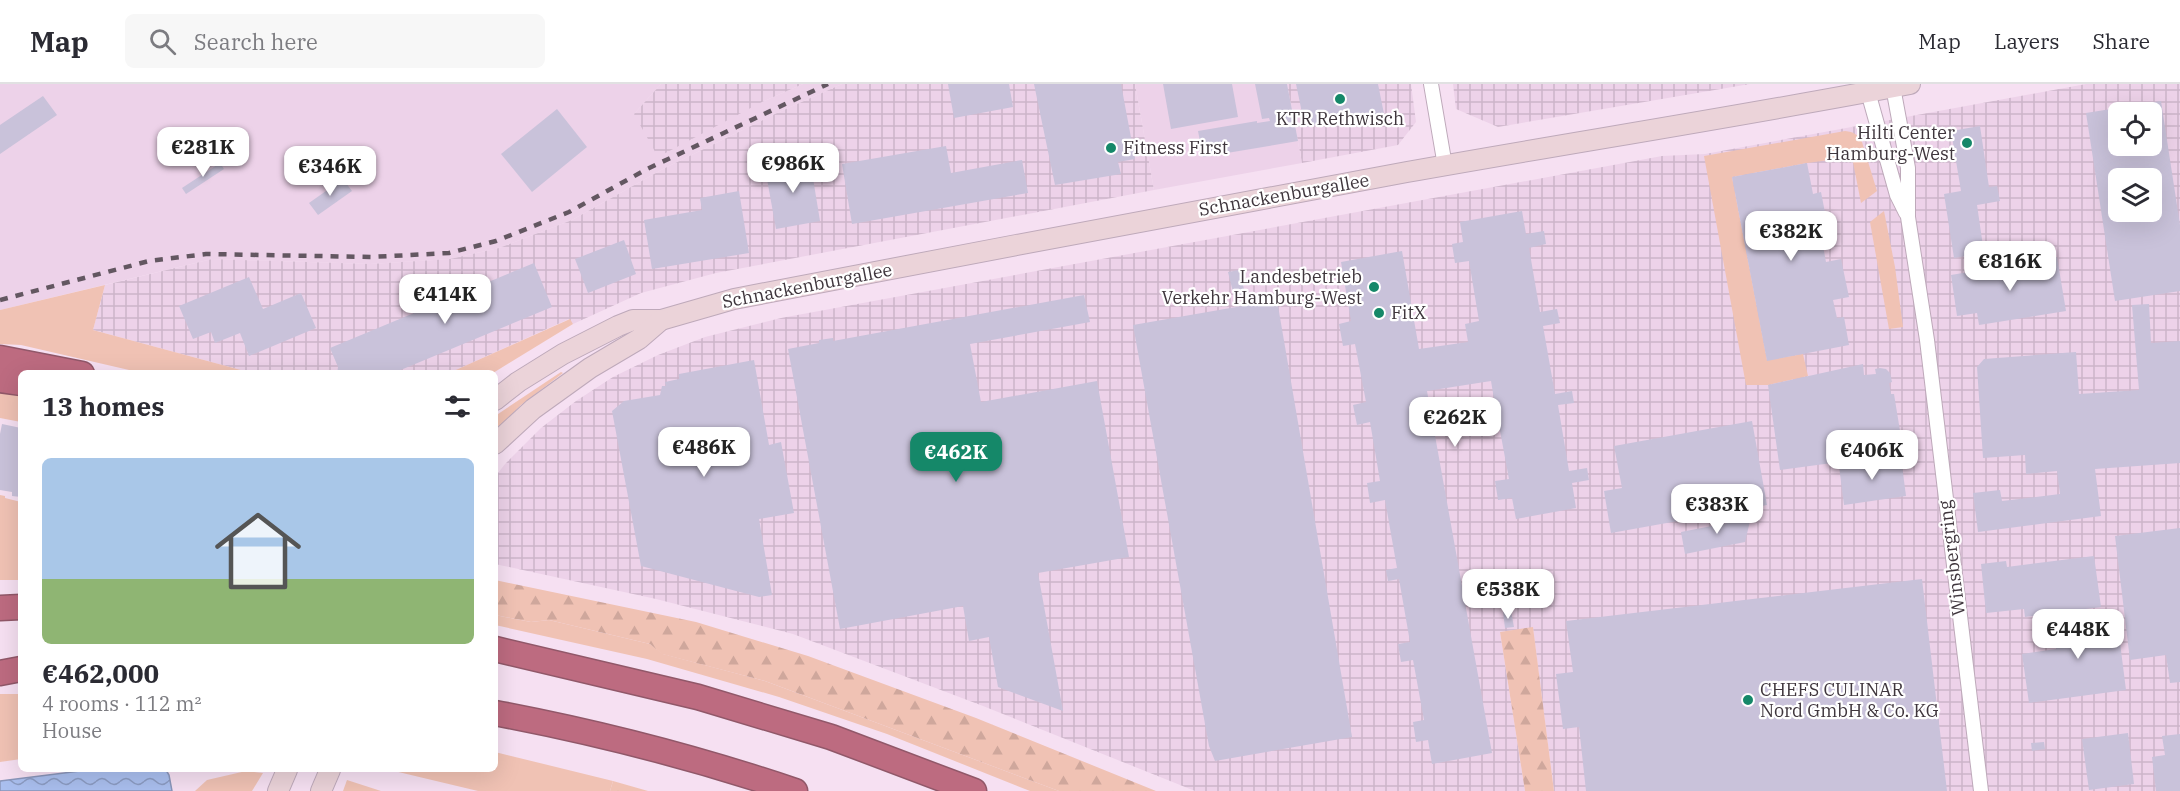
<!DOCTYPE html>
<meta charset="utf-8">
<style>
body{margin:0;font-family:"IBM Plex Serif",serif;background:#f7f7f7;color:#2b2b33;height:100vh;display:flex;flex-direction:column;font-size:22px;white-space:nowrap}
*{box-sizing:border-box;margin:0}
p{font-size:20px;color:#7c7c81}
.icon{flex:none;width:33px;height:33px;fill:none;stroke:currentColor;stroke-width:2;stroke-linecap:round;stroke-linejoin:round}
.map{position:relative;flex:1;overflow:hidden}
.drawer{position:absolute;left:18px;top:286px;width:480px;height:402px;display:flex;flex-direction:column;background:#fff;border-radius:9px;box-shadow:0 6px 24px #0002}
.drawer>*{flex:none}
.fabs{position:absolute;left:2108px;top:18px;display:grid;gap:12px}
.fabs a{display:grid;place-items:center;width:54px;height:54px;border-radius:9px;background:#fff;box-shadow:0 6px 24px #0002;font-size:30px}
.price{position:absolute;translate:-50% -51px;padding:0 14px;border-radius:12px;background:#fff;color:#222;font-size:20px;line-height:39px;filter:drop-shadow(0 2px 3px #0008)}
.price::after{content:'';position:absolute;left:50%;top:36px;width:18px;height:14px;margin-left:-9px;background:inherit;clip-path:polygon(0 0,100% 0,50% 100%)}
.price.on{background:#158869;color:#fff}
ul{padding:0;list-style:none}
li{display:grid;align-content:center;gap:12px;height:318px;padding:0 24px}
li span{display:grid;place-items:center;height:186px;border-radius:9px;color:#555}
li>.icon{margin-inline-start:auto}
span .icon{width:108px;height:108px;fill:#fffc;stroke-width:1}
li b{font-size:26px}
h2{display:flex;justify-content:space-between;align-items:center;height:72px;padding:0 24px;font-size:26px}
header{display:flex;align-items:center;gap:36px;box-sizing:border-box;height:84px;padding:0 30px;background:#fff;border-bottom:2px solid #e1e1e2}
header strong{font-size:28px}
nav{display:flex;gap:33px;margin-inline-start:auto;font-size:21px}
.search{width:420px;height:54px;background:#f7f7f7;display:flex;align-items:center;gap:15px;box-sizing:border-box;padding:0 21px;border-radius:9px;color:#7c7c81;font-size:22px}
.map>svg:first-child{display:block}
</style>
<header>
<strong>Map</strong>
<div class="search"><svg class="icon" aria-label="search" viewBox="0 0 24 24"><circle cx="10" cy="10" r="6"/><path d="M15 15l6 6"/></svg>Search here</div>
<nav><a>Map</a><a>Layers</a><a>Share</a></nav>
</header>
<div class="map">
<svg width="2180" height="707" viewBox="0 0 2180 707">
<defs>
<pattern id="industrial-grid" width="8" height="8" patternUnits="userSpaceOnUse" patternTransform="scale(1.5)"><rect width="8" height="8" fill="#edd2e9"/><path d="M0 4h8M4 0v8" fill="none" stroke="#ccb5c9"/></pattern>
<pattern id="forest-firs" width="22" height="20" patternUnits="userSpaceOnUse" patternTransform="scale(1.5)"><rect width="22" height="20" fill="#f0c2b4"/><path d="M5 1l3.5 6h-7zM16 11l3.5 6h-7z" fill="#cfa79c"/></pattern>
<pattern id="water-waves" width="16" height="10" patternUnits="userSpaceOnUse" patternTransform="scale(1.5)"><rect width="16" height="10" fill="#aabfef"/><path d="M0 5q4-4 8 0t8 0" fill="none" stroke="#8c9cc3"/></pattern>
</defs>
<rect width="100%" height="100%" fill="#f6e0f2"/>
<g fill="#edd2e9">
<polygon points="0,0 661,0 634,30 762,18 803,0 842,0 777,29 663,85 572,136 499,164 450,175 370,180 212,175 0,226"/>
<polygon points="1135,0 1287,0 1302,79 1154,106"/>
</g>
<g fill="url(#industrial-grid)" fill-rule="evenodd">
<polygon points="661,0 803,0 762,18 658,73 634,30"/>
<polygon points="842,0 1135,0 1154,106 716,189 641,209 573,240 569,235 449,289 252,289 93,246 105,201 212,175 370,180 450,175 499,164 572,136 663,85 777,29"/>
<polygon points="1287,0 1411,0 1416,38 1398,61 1302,79"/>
<polygon points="1453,0 1750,0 1498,43 1456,25"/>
<path d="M2086 0H2180V707H1554L1533 544 1500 548 1525 707H1195L983 622 793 550 656 515 495 480V393L505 380 541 344 576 317 613 293 658 271 705 253 781 234 1662 72 1705 70ZM2118 28H2151V62H2118ZM2118 94H2151V128H2118Z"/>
</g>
<g fill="#f0c2b4">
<path d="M1845 47C1854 48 1857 50 1862 58L1877 107 1861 119 1852 73 1807 79 1732 93 1767 276 1803 270 1808 292 1768 301H1746L1704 72Z"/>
<polygon points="1884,127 1895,183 1903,243 1889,245 1870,138"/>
<polygon points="105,201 93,246 252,289 142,289 21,261 0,260 0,226"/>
<polygon points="570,235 573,240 493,289 449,289"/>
<polygon points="561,288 563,289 521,321 495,347 495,332"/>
<polygon points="0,305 21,310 21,338 0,334"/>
<polygon points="0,411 5,412 5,414 21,418 21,496 0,496"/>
<polygon points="495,531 531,538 549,536 650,560 663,570 765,597 1059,707 1030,707 887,650 779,613 647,575 495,541"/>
<polygon points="0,610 21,610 21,675 0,678"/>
<polygon points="495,668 613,697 610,707 478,707 390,686 495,686"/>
<polygon points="246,687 263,689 252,707 195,707 207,696"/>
<polygon points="347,696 381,707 343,707"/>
</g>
<g fill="url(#forest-firs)">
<polygon points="495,496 696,538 808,572 976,634 1156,707 1059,707 765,597 662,570 650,560 549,536 531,538 495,531"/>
<polygon points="1533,543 1554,707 1525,707 1500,548"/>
<polygon points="613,697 648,707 610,707"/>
</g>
<polygon fill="url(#water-waves)" stroke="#8a96ba" stroke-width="1.5" points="88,686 166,686 169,691 172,707 0,707 0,697"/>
<g fill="#c9c2da" fill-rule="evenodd">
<polygon points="948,0 1009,0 1013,23 954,34"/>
<polygon points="1034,0 1121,0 1135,75 1118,78 1121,90 1055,101"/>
<polygon points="1163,0 1232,0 1238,33 1171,45"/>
<polygon points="1255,0 1287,0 1298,57 1203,73 1198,47 1257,37 1257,39 1270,37 1269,34 1262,35"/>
<polygon points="1296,0 1378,0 1384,30 1305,43"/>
<polygon points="43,12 57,31 0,70 0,41"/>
<path d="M2161 17 2180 141V207L2115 217 2086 29ZM2118 28H2151V62H2118ZM2118 94H2151V128H2118Z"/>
<polygon points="557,25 587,63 532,108 501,70"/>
<polygon points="1980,42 1989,103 1997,102 2000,117 1977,121 1984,169 1954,174 1944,110 1961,107 1951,47"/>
<polygon points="946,62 951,89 1022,76 1028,109 852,140 842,80"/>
<polygon points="810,76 820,137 776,145 765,84"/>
<polygon points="220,79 224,85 186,110 182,104"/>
<polygon points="1807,79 1813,110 1821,108 1829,149 1821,151 1826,178 1841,175 1849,213 1833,216 1837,234 1844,233 1849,261 1767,277 1732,93"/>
<polygon points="343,95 352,107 318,131 309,119"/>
<polygon points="739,107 749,169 652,185 644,136 702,126 700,114"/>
<polygon points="1522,127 1526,150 1544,147 1546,160 1529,164 1540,228 1557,225 1560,239 1543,242 1555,310 1572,307 1574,319 1558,321 1569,387 1587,384 1589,396 1572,399 1576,424 1516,435 1512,414 1498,416 1495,397 1509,395 1498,336 1484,338 1481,318 1494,315 1491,297 1427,307 1492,669 1432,680 1428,656 1416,658 1413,638 1424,636 1413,576 1401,578 1398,560 1410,558 1399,495 1388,497 1386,486 1397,484 1385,416 1370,419 1367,399 1380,397 1370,338 1357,341 1353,321 1366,318 1355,260 1343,262 1339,240 1351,237 1341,178 1402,167 1419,265 1468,258 1465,240 1479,237 1469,177 1455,179 1452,160 1463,158 1460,138"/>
<polygon points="624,156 636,190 588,209 575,175"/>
<polygon points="2057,173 2066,227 1979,241 1977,229 1957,232 1951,191"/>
<polygon points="534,179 552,223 391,290 337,290 338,283 330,264"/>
<polygon points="1239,186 1245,209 1234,212 1228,188"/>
<polygon points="249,193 263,225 301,209 316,244 249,272 240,249 215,259 211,248 193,255 179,222"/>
<polygon points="1084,211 1090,238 970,260 981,318 1097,297 1129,473 1038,489 1063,627 998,603 989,553 969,557 963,522 840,545 788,265 819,259 819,256 833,254 833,257"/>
<polygon points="1277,216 1352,653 1215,677 1209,662 1133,241"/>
<polygon points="2149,220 2151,259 2180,257 2180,379 2095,385 2101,432 1978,448 1973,409 2000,406 2002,417 2060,410 2057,387 2026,390 2025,371 1983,374 1977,283 1984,275 2076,268 2079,310 2139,306 2132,221"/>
<polygon points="754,276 769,361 781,358 794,429 759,435 772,511 759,513 641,482 612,327 624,317 660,311 662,302 666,302 665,298 679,295 679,290"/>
<polygon points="1863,280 1864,291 1876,290 1875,285 1880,284 1886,285 1890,289 1892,298 1889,299 1891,310 1894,310 1901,353 1867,357 1869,374 1780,386 1768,301"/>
<polygon points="1752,337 1767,421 1611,449 1604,407 1622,404 1614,362"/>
<polygon points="2,340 21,344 21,413 12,412 12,408 0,406 0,350"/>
<polygon points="1901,374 1906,412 1844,421 1839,382"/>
<polygon points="1740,432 1751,433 1745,458 1685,470 1681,448 1727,439 1726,435"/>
<polygon points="2180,444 2180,598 2170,599 2166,571 2130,576 2115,452"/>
<polygon points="2094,472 2101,523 2025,533 2024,525 1986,529 1981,480 2006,477 2007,483"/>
<polygon points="1922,495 1947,707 1586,707 1579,643 1563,645 1556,590 1573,588 1566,537"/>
<polygon points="1511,527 1514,543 1505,544 1503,528"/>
<polygon points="2116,527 2126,606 2029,619 2022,570 2056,565 2053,535"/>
<polygon points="2128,649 2134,700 2089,706 2082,655"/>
<polygon points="2180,650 2180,707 2156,707 2152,673 2165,671 2162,652"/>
<polygon points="2044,658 2045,665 2032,667 2031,659"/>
</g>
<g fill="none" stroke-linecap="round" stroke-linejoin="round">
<g stroke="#bea9ba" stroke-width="16">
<g id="street">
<polyline points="1431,0 1445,82"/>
<polyline points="1893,3 1908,84 1908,133 1927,256 1981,707"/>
<polyline points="1868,8 1897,111 1906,129"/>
</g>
</g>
<g stroke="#bea9ba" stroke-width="22">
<g id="secondary">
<path d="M495 316 518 298 563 270 618 242 633 236H661L734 215C958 172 1183 129 1407 88 1575 58 1743 32 1910 0"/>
<polyline points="495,360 533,325 590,284 639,255 661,236"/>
<polyline points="278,707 287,686"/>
<polyline points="321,707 330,686"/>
</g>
</g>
<g stroke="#915869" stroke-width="27">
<g id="highway">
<polyline points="0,274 82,290"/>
<polyline points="0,296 21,299"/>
<polyline points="0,524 21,523"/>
<polyline points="495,565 698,613 831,653 974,707"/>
<polyline points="0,589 21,585"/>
<path d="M495 629C596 648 697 674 795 707"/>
</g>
</g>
<use href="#street" stroke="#fff" stroke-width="14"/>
<use href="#secondary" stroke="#ebd3d9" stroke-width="20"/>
<use href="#highway" stroke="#bd6b80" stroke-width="24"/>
<polyline stroke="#635761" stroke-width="4.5" stroke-dasharray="8 8" stroke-linecap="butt" points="0,216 149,177 206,170 371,173 449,169 496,157 569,128 647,85 828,0"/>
</g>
<g fill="#158869" stroke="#fff" stroke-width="2">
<circle cx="1340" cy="15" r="6"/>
<circle cx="1967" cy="59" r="6"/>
<circle cx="1111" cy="64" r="6"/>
<circle cx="1374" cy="203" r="6"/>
<circle cx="1379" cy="229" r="6"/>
<circle cx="1748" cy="616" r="6"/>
</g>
<g text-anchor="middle" stroke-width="4.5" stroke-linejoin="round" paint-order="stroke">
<g font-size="18" fill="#3f363d" stroke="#fff" text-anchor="start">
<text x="1340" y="41" text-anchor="middle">KTR Rethwisch</text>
<text x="1955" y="55" text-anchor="end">Hilti Center<tspan x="1955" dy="21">Hamburg-West</tspan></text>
<text x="1123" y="70">Fitness First</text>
<text x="1362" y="199" text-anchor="end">Landesbetrieb<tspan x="1362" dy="21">Verkehr Hamburg-West</tspan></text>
<text x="1391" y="235">FitX</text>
<text x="1760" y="612">CHEFS CULINAR<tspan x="1760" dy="21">Nord GmbH &amp; Co. KG</tspan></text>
</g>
<g font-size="18" fill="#3f363d" stroke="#fff">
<text transform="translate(1284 111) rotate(-10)" y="6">Schnackenburgallee</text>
<text transform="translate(807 202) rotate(-11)" y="6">Schnackenburgallee</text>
<text transform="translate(1952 474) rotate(-97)" y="6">Winsbergring</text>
</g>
</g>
</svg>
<div class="fabs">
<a><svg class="icon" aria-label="locate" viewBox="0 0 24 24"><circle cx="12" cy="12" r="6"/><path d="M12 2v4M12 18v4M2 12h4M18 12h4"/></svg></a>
<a><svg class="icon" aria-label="layers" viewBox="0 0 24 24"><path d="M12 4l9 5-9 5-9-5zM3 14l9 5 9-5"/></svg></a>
</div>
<b class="price" style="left:203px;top:94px">€281K</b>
<b class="price" style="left:793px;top:110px">€986K</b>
<b class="price" style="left:330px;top:113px">€346K</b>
<b class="price" style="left:1791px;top:178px">€382K</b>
<b class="price" style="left:2010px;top:208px">€816K</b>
<b class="price" style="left:445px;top:241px">€414K</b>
<b class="price" style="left:1455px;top:364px">€262K</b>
<b class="price" style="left:704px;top:394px">€486K</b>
<b class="price" style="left:1872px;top:397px">€406K</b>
<b class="price on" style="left:956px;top:399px">€462K</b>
<b class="price" style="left:1717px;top:451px">€383K</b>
<b class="price" style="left:1508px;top:536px">€538K</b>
<b class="price" style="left:2078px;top:576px">€448K</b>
<section class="drawer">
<h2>13 homes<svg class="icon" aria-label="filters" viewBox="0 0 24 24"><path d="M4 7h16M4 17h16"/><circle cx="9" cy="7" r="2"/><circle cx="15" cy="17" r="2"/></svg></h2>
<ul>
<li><span style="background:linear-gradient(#a9c7e8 65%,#8fb573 0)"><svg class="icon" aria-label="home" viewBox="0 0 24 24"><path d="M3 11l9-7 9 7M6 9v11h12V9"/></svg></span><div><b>€462,000</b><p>4 rooms · 112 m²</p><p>House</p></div></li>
</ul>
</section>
</div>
